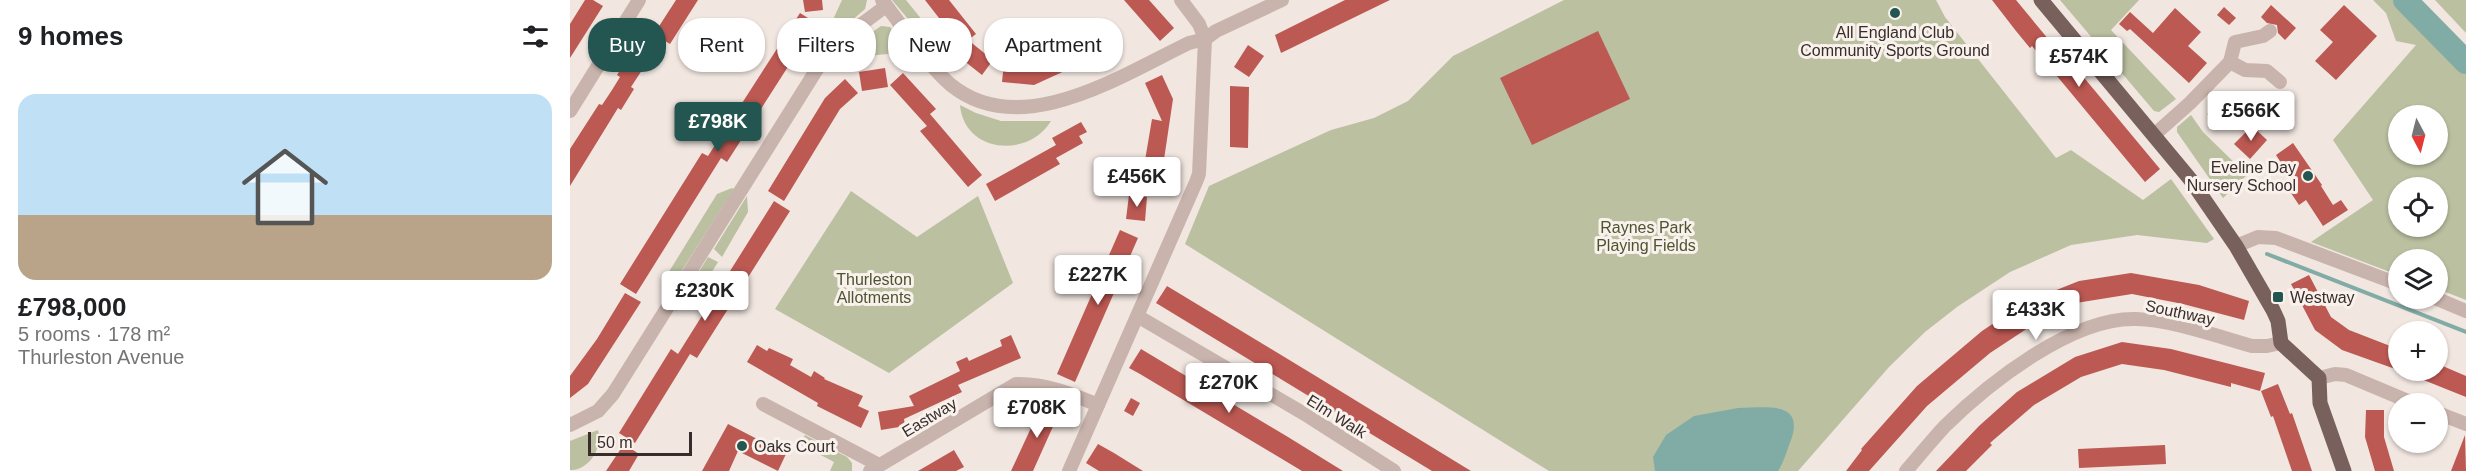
<!DOCTYPE html>
<meta charset="utf-8">
<style>
body{margin:0;font-family:Arial,sans-serif;background:#f2f2f2;color:#202124;height:100vh;display:flex;flex-direction:column;font-size:22px;white-space:nowrap}
*{box-sizing:border-box;margin:0}
p{font-size:20px;color:#757577}
.icon{flex:none;width:33px;height:33px;fill:none;stroke:currentColor;stroke-width:2;stroke-linecap:round;stroke-linejoin:round}
.map{position:relative;flex:1;overflow:hidden}
.side{display:flex;flex-direction:column;background:#fff;width:570px}
.side>*{flex:none}
.hud{position:absolute;left:18px;top:18px;width:570px;height:54px;display:flex;gap:12px}
.needle{width:39px;rotate:173deg}
.fabs{position:absolute;left:1818px;top:105px;display:grid;gap:12px}
.fabs a{display:grid;place-items:center;width:60px;height:60px;border-radius:50%;background:#fff;box-shadow:0 2px 4px #0004;font-size:30px}
.scale{position:absolute;left:18px;bottom:15px;width:104px;box-sizing:border-box;padding-left:6px;border:3px solid #382d2b;border-top:0;font-size:16px;line-height:21px;white-space:nowrap;color:#382d2b;-webkit-text-stroke:4px #f9f1ec;paint-order:stroke}
.price{position:absolute;translate:-50% -51px;padding:0 14px;border-radius:6px;background:#fff;color:#222;font-size:20px;line-height:39px;filter:drop-shadow(0 2px 3px #0008)}
.price::after{content:'';position:absolute;left:50%;top:36px;width:18px;height:14px;margin-left:-9px;background:inherit;clip-path:polygon(0 0,100% 0,50% 100%)}
.price.on{background:#235651;color:#fff}
ul{padding:0;list-style:none}
li{display:grid;align-content:center;gap:12px;height:318px;padding:0 18px}
li+li{border-top:2px solid #e0e0e0}
li span{display:grid;place-items:center;height:186px;border-radius:18px;color:#555}
li>.icon{margin-inline-start:auto}
span .icon{width:108px;height:108px;fill:#fffc;stroke-width:1}
li b{font-size:26px}
h2{display:flex;justify-content:space-between;align-items:center;height:72px;padding:0 18px;font-size:26px}
.pill{padding:0 21px;border-radius:24px;background:#fff;box-shadow:0 2px 4px #0004;font-size:21px;line-height:54px}
.pill.on{background:#235651;color:#fff}
main{display:flex;flex:1;min-height:0}
.map>svg:first-child{display:block}
</style>
<main>
<section class="side">
<h2>9 homes<svg class="icon" aria-label="filters" viewBox="0 0 24 24"><path d="M4 7h16M4 17h16"/><circle cx="9" cy="7" r="2"/><circle cx="15" cy="17" r="2"/></svg></h2>
<ul>
<li><span style="background:linear-gradient(#bfe0f5 65%,#b9a48a 0)"><svg class="icon" aria-label="home" viewBox="0 0 24 24"><path d="M3 11l9-7 9 7M6 9v11h12V9"/></svg></span><div><b>£798,000</b><p>5 rooms · 178 m²</p><p>Thurleston Avenue</p></div></li>
</ul>
</section>
<div class="map">
<svg width="1896" height="471" viewBox="0 0 1896 471">
<rect width="100%" height="100%" fill="#f1e6e0"/>
<g fill="#bbc0a1" fill-rule="evenodd">
<polygon points="272,0 297,0 295,9 250,48"/>
<polygon points="322,0 336,0 365,36 371,58"/>
<polygon points="994,0 1366,0 1375,17 1486,158 1501,150 1573,200 1601,179 1644,239 1637,243 1567,235 1501,245 1440,272 1387,307 1355,332 1319,367 1228,471 979,471 615,244 639,186 761,130 804,118 838,101 883,56"/>
<polygon points="1490,0 1569,0 1541,30 1606,99 1589,112 1584,111"/>
<path d="M1803 0H1851L1896 46V300L1868 289V260H1828V275L1741 242 1803 200 1763 140 1846 45 1826 41 1816 13ZM1828 116H1868V154H1828ZM1828 188H1868V226H1828Z"/>
<polygon points="1865,0 1896,0 1896,33"/>
<polygon points="311,26 320,27 338,52 297,56 260,72 274,52"/>
<path d="M390 105 406 113 431 121H481C458 159 394 153 390 105Z"/>
<polygon points="1621,115 1633,132 1677,175 1653,198 1607,132 1607,127"/>
<polygon points="162,188 164,189 93,300 92,283 147,194"/>
<polygon points="281,191 347,237 408,196 443,283 319,373 205,309"/>
<polygon points="177,196 178,212 152,257 144,249"/>
<polygon points="138,257 148,262 121,305 105,311"/>
<path d="M28 430C33 447 19 471 0 470V441Z"/>
<polygon points="235,435 277,457 282,463 282,471 260,471 264,462 230,444"/>
</g>
<path fill="#81aca6" d="M1168 408C1195 408 1235 400 1221 440 1217 450 1214 462 1208 471H1085L1083 457 1096 435 1124 416Z"/>
<g fill="none" stroke-linecap="round" stroke-linejoin="round">
<polyline stroke="#81aca6" stroke-width="4" points="1697,254 1896,332"/>
<polyline stroke="#81aca6" stroke-width="24" points="1835,0 1896,62"/>
</g>
<g fill="#bd5953">
<polygon points="15,0 23,0 33,6 0,58 0,24"/>
<polygon points="106,0 128,0 100,44 84,34"/>
<polygon points="233,0 252,0 253,10 235,12"/>
<polygon points="355,0 379,0 406,34 398,40 423,60 412,75 393,60 397,54"/>
<polygon points="554,0 579,0 604,28 590,41"/>
<polygon points="775,0 820,0 711,53 705,35"/>
<polygon points="1422,0 1446,0 1479,40 1481,38 1590,169 1575,182 1462,46 1460,48 1446,31"/>
<polygon points="1701,5 1726,28 1715,40 1708,33 1707,25 1697,23 1691,17"/>
<polygon points="1774,5 1807,36 1766,80 1745,61 1763,42 1750,30"/>
<polygon points="1654,7 1666,18 1659,25 1647,15"/>
<polygon points="1605,8 1631,32 1618,46 1637,63 1619,83 1560,29 1557,31 1549,24 1560,12 1583,33"/>
<polygon points="230,13 246,23 157,162 151,158 66,294 50,284 132,153 138,156"/>
<polygon points="1028,31 1060,99 962,145 930,78"/>
<polygon points="73,34 89,44 61,87 64,89 51,110 48,108 0,186 0,149 29,104 32,105 42,90 50,77 47,75"/>
<polygon points="678,45 694,56 679,77 664,67"/>
<polygon points="492,52 499,69 464,85 432,82 434,63 461,66"/>
<polygon points="315,68 318,87 292,91 289,72"/>
<polygon points="333,73 366,109 360,114 412,175 398,187 350,131 357,126 320,85"/>
<polygon points="592,75 603,99 589,193 570,190 582,119 592,121 575,83"/>
<polygon points="275,79 288,93 270,109 214,201 198,191 255,98"/>
<polygon points="660,86 679,87 678,148 660,147"/>
<polygon points="1659,91 1674,105 1653,128 1637,114"/>
<polygon points="511,122 517,132 509,136 513,143 486,158 490,164 425,201 416,184 486,145 482,138"/>
<polygon points="1682,126 1697,140 1680,159 1664,144"/>
<polygon points="1723,143 1752,185 1751,186 1763,205 1771,200 1778,210 1753,226 1736,200 1729,205 1717,187 1723,182 1706,155"/>
<polygon points="559,195 577,197 575,221 556,219"/>
<polygon points="204,201 220,211 127,358 120,354 65,443 49,433 101,349 108,354"/>
<polygon points="550,230 568,238 505,382 487,374"/>
<polygon points="1561,273 1629,285 1679,301 1674,320 1613,304 1562,294 1506,303 1507,305 1470,320 1420,353 1357,406 1299,471 1276,471 1292,450 1291,449 1347,386 1412,331 1454,303 1509,281"/>
<polygon points="1739,275 1761,317 1779,330 1828,349 1828,370 1772,350 1745,330 1721,284"/>
<polygon points="597,286 749,378 901,471 862,471 586,303"/>
<polygon points="55,293 71,302 18,384 0,398 0,376 27,339"/>
<polygon points="441,335 451,358 388,385 392,392 334,419 335,426 311,430 308,412 344,406 339,396 390,371 386,362 397,357 399,361 432,346 430,340"/>
<polygon points="1552,342 1601,349 1695,373 1690,391 1661,383 1661,387 1594,370 1552,364 1511,377 1464,405 1420,443 1422,445 1396,471 1366,471 1409,426 1447,392 1505,357"/>
<polygon points="187,345 197,351 199,348 223,359 220,365 241,377 244,371 255,378 254,379 293,396 288,406 299,411 291,428 247,406 248,403 177,362"/>
<polygon points="571,349 718,437 773,471 732,471 570,374 559,368"/>
<polygon points="1868,364 1896,376 1896,397 1831,371 1868,370"/>
<polygon points="1708,384 1720,414 1722,413 1742,471 1722,471 1703,416 1701,417 1691,391"/>
<polygon points="561,398 570,403 563,416 554,411"/>
<polygon points="473,402 491,411 485,422 463,471 441,471"/>
<polygon points="1796,410 1814,410 1814,437 1824,471 1805,471 1795,437"/>
<polygon points="158,424 216,454 208,471 168,451 159,471 132,471"/>
<polygon points="1895,435 1896,471 1881,471"/>
<polygon points="54,444 69,454 59,471 36,471"/>
<polygon points="528,444 544,453 573,471 529,471 516,463"/>
<polygon points="1595,445 1596,464 1509,468 1508,449"/>
<polygon points="384,450 394,467 386,471 348,471"/>
</g>
<g fill="none" stroke-linecap="round" stroke-linejoin="round">
<g stroke="#c9b4ad" stroke-width="14">
<path d="M312 0C331 24 358 66 381 85 451 142 552 75 619 43L635 39 646 31 712 0"/>
<polyline points="1660,62 1675,70 1697,71 1710,82"/>
<polyline points="0,111 69,0"/>
<polyline points="1584,135 1620,103 1660,62 1665,42 1693,36 1700,31"/>
<polyline points="1666,246 1688,237 1706,238 1828,284"/>
<polyline points="1865,298 1896,311"/>
<polyline points="569,317 738,416 824,471"/>
<polyline points="1749,378 1765,374 1776,375 1845,404"/>
<polyline points="193,404 309,465"/>
<polyline points="1868,413 1896,424"/>
<polyline points="0,425 28,411 43,394 254,58 273,38 316,6"/>
<path d="M300 471 446 384C474 383 502 394 528 405"/>
<polyline points="499,471 626,182 629,174 635,39 629,24 611,0"/>
<path d="M1336 471C1349 456 1362 440 1375 426 1419 383 1502 317 1566 319 1603 320 1646 336 1682 346H1697L1711 343"/>
</g>
<polyline stroke="#78615d" stroke-width="15" points="1471,0 1620,179 1666,246 1703,310 1708,321 1711,343 1749,378 1750,403 1774,471"/>
</g>
<g fill="#235651" stroke="#f9f1ec" stroke-width="2">
<circle cx="1325" cy="13" r="6"/>
<circle cx="1738" cy="176" r="6"/>
<rect x="1702" y="291" width="12" height="12" rx="3"/>
<circle cx="172" cy="446" r="6"/>
</g>
<g text-anchor="middle" stroke-width="6" stroke-linejoin="round" paint-order="stroke">
<g font-size="16" fill="#382d2b" stroke="#f9f1ec" text-anchor="start">
<text x="1325" y="38" text-anchor="middle">All England Club<tspan x="1325" dy="18">Community Sports Ground</tspan></text>
<text x="1726" y="173" text-anchor="end">Eveline Day<tspan x="1726" dy="18">Nursery School</tspan></text>
<text x="1720" y="303">Westway</text>
<text x="184" y="452">Oaks Court</text>
</g>
<g font-size="16" fill="#4d5430" stroke="#f9f1ec">
<text x="1076" y="233">Raynes Park<tspan x="1076" dy="18">Playing Fields</tspan></text>
<text x="304" y="285">Thurleston<tspan x="304" dy="18">Allotments</tspan></text>
</g>
<g font-size="16" fill="#382d2b" stroke="#f9f1ec">
<text transform="translate(1610 312) rotate(12)" y="6">Southway</text>
<text transform="translate(767 416) rotate(32)" y="6">Elm Walk</text>
<text transform="translate(359 417) rotate(-31)" y="6">Eastway</text>
</g>
</g>
</svg>
<div class="fabs">
<a><svg class="needle" viewBox="-14 -14 28 28"><path d="M0-13l5 13h-10z" fill="#e53935"/><path d="M0 13l5-13h-10z" fill="#757577"/></svg></a>
<a><svg class="icon" aria-label="locate" viewBox="0 0 24 24"><circle cx="12" cy="12" r="6"/><path d="M12 2v4M12 18v4M2 12h4M18 12h4"/></svg></a>
<a><svg class="icon" aria-label="layers" viewBox="0 0 24 24"><path d="M12 4l9 5-9 5-9-5zM3 14l9 5 9-5"/></svg></a>
<a>+</a>
<a>−</a>
</div>
<div class="scale">50 m</div>
<b class="price" style="left:1509px;top:88px">£574K</b>
<b class="price" style="left:1681px;top:142px">£566K</b>
<b class="price on" style="left:148px;top:153px">£798K</b>
<b class="price" style="left:567px;top:208px">£456K</b>
<b class="price" style="left:528px;top:306px">£227K</b>
<b class="price" style="left:135px;top:322px">£230K</b>
<b class="price" style="left:1466px;top:341px">£433K</b>
<b class="price" style="left:659px;top:414px">£270K</b>
<b class="price" style="left:467px;top:439px">£708K</b>
<div class="hud">
<a class="pill on">Buy</a>
<a class="pill">Rent</a>
<a class="pill">Filters</a>
<a class="pill">New</a>
<a class="pill">Apartment</a>
</div>
</div>
</main>
